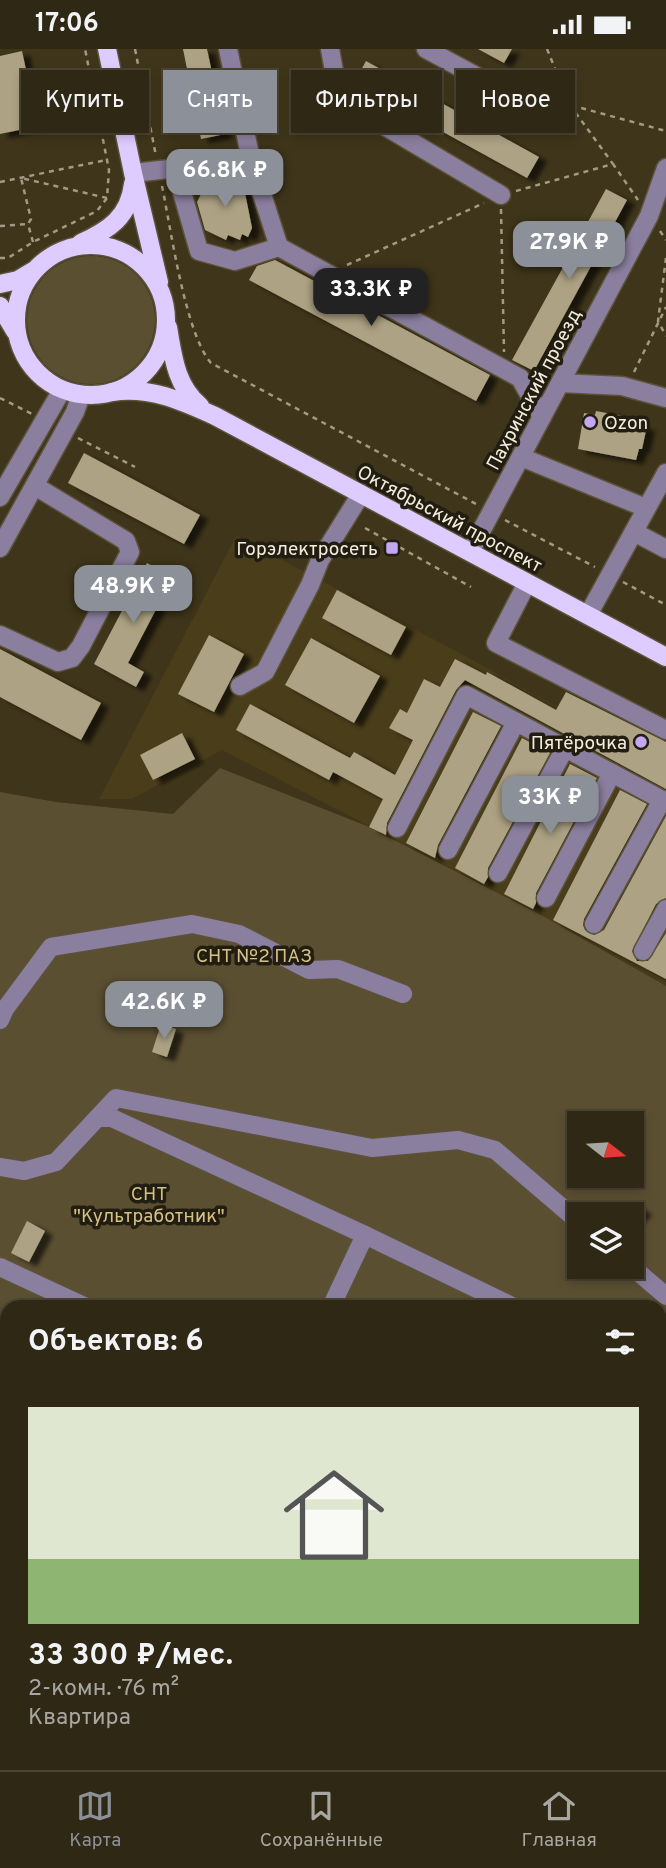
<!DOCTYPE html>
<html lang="ru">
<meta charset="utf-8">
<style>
body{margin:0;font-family:Overpass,sans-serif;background:#3b3422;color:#f1f3f6;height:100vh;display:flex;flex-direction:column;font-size:26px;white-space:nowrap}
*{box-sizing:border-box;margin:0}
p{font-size:23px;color:#a7a6a0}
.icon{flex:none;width:38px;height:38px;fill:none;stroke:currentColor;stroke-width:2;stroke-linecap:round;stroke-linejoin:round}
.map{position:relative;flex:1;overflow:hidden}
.side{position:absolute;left:0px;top:1251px;width:667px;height:471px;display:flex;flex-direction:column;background:#2f2814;border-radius:21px 21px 0 0;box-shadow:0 4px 10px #0003,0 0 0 2px #4a4434}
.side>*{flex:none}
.banner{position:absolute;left:21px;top:21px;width:625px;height:63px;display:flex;gap:14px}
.needle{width:46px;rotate:107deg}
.buttons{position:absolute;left:567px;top:1062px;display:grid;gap:14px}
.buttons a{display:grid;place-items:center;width:77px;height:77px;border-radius:0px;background:#2f2814;box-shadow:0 4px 10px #0003,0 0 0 2px #4a4434;font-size:35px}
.price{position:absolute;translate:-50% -60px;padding:0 16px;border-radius:14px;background:#8c9099;color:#fff;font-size:23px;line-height:46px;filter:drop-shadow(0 2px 4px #0008)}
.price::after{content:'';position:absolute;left:50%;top:42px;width:21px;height:16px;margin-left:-10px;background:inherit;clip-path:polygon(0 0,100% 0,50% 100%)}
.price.selected{background:#222;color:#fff}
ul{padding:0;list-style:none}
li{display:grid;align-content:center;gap:14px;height:371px;padding:0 28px}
li span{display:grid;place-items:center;height:217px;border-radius:0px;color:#555}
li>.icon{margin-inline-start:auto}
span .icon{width:126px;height:126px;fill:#fffc;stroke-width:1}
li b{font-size:30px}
h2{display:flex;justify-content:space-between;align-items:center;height:84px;padding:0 28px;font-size:30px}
.chip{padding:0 24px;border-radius:0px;background:#2f2814;box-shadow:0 4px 10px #0003,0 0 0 2px #4a4434;font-size:24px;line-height:63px}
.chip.selected{background:#8c9099;color:#fff}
.status{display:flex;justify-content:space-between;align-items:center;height:49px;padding:0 35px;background:#2f2814;direction:ltr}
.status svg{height:19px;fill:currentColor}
.tabs{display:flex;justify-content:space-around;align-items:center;height:98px;border-top:2px solid #4a4434;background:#2f2814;font-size:19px;color:#a7a6a0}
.tabs a{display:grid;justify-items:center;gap:4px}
.tabs .selected{color:#8c9099}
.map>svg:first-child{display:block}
</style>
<div class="status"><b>17:06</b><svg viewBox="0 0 49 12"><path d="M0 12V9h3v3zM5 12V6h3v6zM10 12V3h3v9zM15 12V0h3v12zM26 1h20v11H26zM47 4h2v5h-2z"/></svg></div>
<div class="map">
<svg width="666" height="1721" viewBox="0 0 666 1721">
<defs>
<filter id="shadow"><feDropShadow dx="8" dy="4.5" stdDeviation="2" flood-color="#0009"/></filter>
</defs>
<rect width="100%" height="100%" fill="#3f351a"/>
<g fill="#493d1a">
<polygon points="236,487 456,602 666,717 666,937 543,867 222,701 132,750 99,750"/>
<polygon points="0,1642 7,1645 7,1715 156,1715 168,1721 0,1721"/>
<polygon points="503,1715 589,1715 600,1721 500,1721"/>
</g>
<g fill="#5b4f32" fill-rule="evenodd">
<circle cx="91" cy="271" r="64"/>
<path d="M220 719 367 777 543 867 666 937V1721H600L589 1715H660V1258H7V1645L0 1642V743L56 753 173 765ZM579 1074H632V1127H579ZM579 1166H632V1218H579Z"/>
<polygon points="156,1715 503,1715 500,1721 168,1721"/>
</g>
<g fill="#ada284" filter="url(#shadow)">
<polygon points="183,0 207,0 225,85 201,90"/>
<polygon points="478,0 512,0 504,14"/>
<polygon points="22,2 38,77 0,85 0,7"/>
<polygon points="366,12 539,108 527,129 354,34"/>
<polygon points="218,126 244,139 252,179 248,188 242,185 240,191 228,186 226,191 205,181 197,153 207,133 213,136"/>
<polygon points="606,140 627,151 534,322 512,311"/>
<polygon points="275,211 490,326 476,352 249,231 257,217"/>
<polygon points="596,362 638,370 637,375 647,377 642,400 639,400 636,411 578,400 584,364 595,366"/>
<polygon points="84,404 200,466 184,495 68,434"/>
<polygon points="147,514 173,528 128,614 144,623 136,638 94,615"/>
<polygon points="337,541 406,578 391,606 322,569"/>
<polygon points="209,586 244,605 214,663 178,645"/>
<polygon points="311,589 380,627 354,674 285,636"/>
<polygon points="0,600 101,654 81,691 0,648"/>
<polygon points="455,610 486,626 487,623 556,661 566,643 666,693 666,740 465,631 456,641 387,774 386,786 369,778 383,750 333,723 329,731 236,681 250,655 350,709 354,703 395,726 413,691 389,679 400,660 407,664 424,630 440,638"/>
<polygon points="473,663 501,677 438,796 435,809 406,794"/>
<polygon points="182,684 195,710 153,731 140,706"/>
<polygon points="522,689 550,704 488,819 488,828 484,835 455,819"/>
<polygon points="570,715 597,729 536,844 536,854 533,860 504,845"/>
<polygon points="620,741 647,755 584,870 583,876 585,881 594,886 604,881 666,767 666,849 656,855 632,902 637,912 648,912 666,884 666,930 553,871"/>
<polygon points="161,975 176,980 167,1008 152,1003"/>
<polygon points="634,1154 644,1162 634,1172 632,1166 625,1164"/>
<polygon points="27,1172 45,1182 29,1213 11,1204"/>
</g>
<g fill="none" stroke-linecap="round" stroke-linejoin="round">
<g stroke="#5c5239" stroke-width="21">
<g id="minor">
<polyline points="228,0 251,111"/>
<polyline points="330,0 339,50 501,146"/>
<polyline points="426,0 489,34"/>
<polyline points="175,119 199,202 235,212 279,198"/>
<polyline points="133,124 251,111 279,198 520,329 542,368"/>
<polyline points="560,334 622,337 666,349"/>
<polyline points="521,408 646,459"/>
<polyline points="0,448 62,341"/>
<polyline points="634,483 666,500"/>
<polyline points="0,499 75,363 81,346"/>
<polyline points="470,503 649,167 666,119"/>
<polyline points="527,534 496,594 666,681"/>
<polyline points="588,566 666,424"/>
<polyline points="0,586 58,613 72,609 81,597 130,503 126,492 35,437"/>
<polyline points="240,637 265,623 310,536 320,511 361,445"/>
<polyline points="397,779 466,646 666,753"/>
<polyline points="448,801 516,673"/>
<polyline points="498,824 565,699"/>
<polyline points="546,849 612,724"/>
<polyline points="594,875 662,751"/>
<polyline points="643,902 666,860"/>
<polyline points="0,971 5,960 51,898 192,875 239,885 309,921 338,920 403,945"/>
<polyline points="97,1069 112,1069 365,1186 514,1258"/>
<polyline points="0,1118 24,1122 56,1113 116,1049 372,1099 458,1091 495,1101 579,1173"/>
<polyline points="0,1218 86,1258"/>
<polyline points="632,1218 666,1247"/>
<polyline points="331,1258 365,1186"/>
<polyline points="660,1329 666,1332"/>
<polyline points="0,1422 7,1425"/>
<polyline points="660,1530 666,1533"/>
<polyline points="0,1637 7,1640"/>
<polyline points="170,1715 183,1721"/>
<polyline points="487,1721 490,1715"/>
</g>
</g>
<g stroke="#5c5239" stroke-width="21">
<g id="major">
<polyline points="107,0 133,124 159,233"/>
<path d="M81 194C109 181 129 168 133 135"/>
<circle cx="91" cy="271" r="75"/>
<polyline points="0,235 18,231 33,222"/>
<polyline points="0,257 15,282"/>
<path d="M168 278C173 308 176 337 200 357"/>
<path d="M112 343C149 337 182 352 215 367L666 608"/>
</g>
</g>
<g stroke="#a29a85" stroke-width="2.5" stroke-dasharray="5 5" stroke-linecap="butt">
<polyline points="135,0 156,107"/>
<polyline points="547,0 570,56 613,115"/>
<polyline points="504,38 666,82"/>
<polyline points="0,133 106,111"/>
<path d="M162 137C171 180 185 284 211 314L478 456"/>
<polyline points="516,142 613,115 638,151"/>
<polyline points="501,160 504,303"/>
<polyline points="0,177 28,175"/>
<polyline points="660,182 666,191"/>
<polyline points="33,193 28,175 31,170 21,129 107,149"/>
<polyline points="0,209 8,209 33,193 97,162 107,149 109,121 85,0"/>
<polyline points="666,209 658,272 666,287"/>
<polyline points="347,216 484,154"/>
<polyline points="634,323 666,258"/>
<polyline points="0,349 32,365"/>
<polyline points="78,389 135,418"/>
<polyline points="505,471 595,518"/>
<polyline points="365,479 471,538"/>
<polyline points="623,533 666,556"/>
</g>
<use href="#minor" stroke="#8b7f9f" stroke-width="18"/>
<use href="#major" stroke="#decbff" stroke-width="18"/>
</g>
<g fill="#c4a7f1" stroke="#211d11" stroke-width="2.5">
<circle cx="590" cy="373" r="7"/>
<rect x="385" y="492" width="14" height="14" rx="3.5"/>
<circle cx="641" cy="693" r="7"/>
</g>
<g text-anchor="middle" stroke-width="7" stroke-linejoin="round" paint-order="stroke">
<g font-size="19" fill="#f3eddd" stroke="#211d11">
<text transform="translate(533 340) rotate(-62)" y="7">Пахринский проезд</text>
<text transform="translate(450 469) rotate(28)" y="7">Октябрьский проспект</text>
</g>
<g font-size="19" fill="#f3eddd" stroke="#211d11" text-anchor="end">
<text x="604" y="380" text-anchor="start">Ozon</text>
<text x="378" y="506">Горэлектросеть</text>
<text x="627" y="700">Пятёрочка</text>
</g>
<g font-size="19" fill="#d6c087" stroke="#211d11">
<text x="254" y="913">СНТ №2 ПАЗ</text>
<text x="149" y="1151">СНТ<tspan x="149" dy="22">"Культработник"</tspan></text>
</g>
</g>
</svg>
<div class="buttons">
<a><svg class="needle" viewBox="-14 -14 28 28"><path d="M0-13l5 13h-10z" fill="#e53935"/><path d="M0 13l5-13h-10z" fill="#a7a6a0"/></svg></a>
<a><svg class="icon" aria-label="layers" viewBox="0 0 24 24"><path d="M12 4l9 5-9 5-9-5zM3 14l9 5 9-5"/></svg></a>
</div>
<b class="price" style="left:225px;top:160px">66.8K ₽</b>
<b class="price" style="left:569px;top:232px">27.9K ₽</b>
<b class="price selected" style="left:371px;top:279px">33.3K ₽</b>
<b class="price" style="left:133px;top:576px">48.9K ₽</b>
<b class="price" style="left:550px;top:787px">33K ₽</b>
<b class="price" style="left:164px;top:992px">42.6K ₽</b>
<div class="banner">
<a class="chip">Купить</a>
<a class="chip selected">Снять</a>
<a class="chip">Фильтры</a>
<a class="chip">Новое</a>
</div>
<section class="side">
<h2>Объектов: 6<svg class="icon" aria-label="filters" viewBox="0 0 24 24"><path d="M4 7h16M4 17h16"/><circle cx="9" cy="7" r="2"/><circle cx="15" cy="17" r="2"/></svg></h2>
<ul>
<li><span style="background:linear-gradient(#dfe7d0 70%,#8fb573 0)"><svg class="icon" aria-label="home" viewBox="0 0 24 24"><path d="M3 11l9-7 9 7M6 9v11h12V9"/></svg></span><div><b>33 300 ₽/мес.</b><p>2-комн. · 76 m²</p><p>Квартира</p></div></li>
</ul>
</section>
</div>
<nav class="tabs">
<a class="selected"><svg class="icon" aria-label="map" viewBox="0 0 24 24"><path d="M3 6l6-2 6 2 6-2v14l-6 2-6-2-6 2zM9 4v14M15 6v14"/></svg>Карта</a>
<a><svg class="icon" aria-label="saved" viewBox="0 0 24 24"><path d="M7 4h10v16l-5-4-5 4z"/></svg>Сохранённые</a>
<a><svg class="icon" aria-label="home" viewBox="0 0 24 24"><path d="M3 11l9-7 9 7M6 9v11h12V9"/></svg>Главная</a>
</nav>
